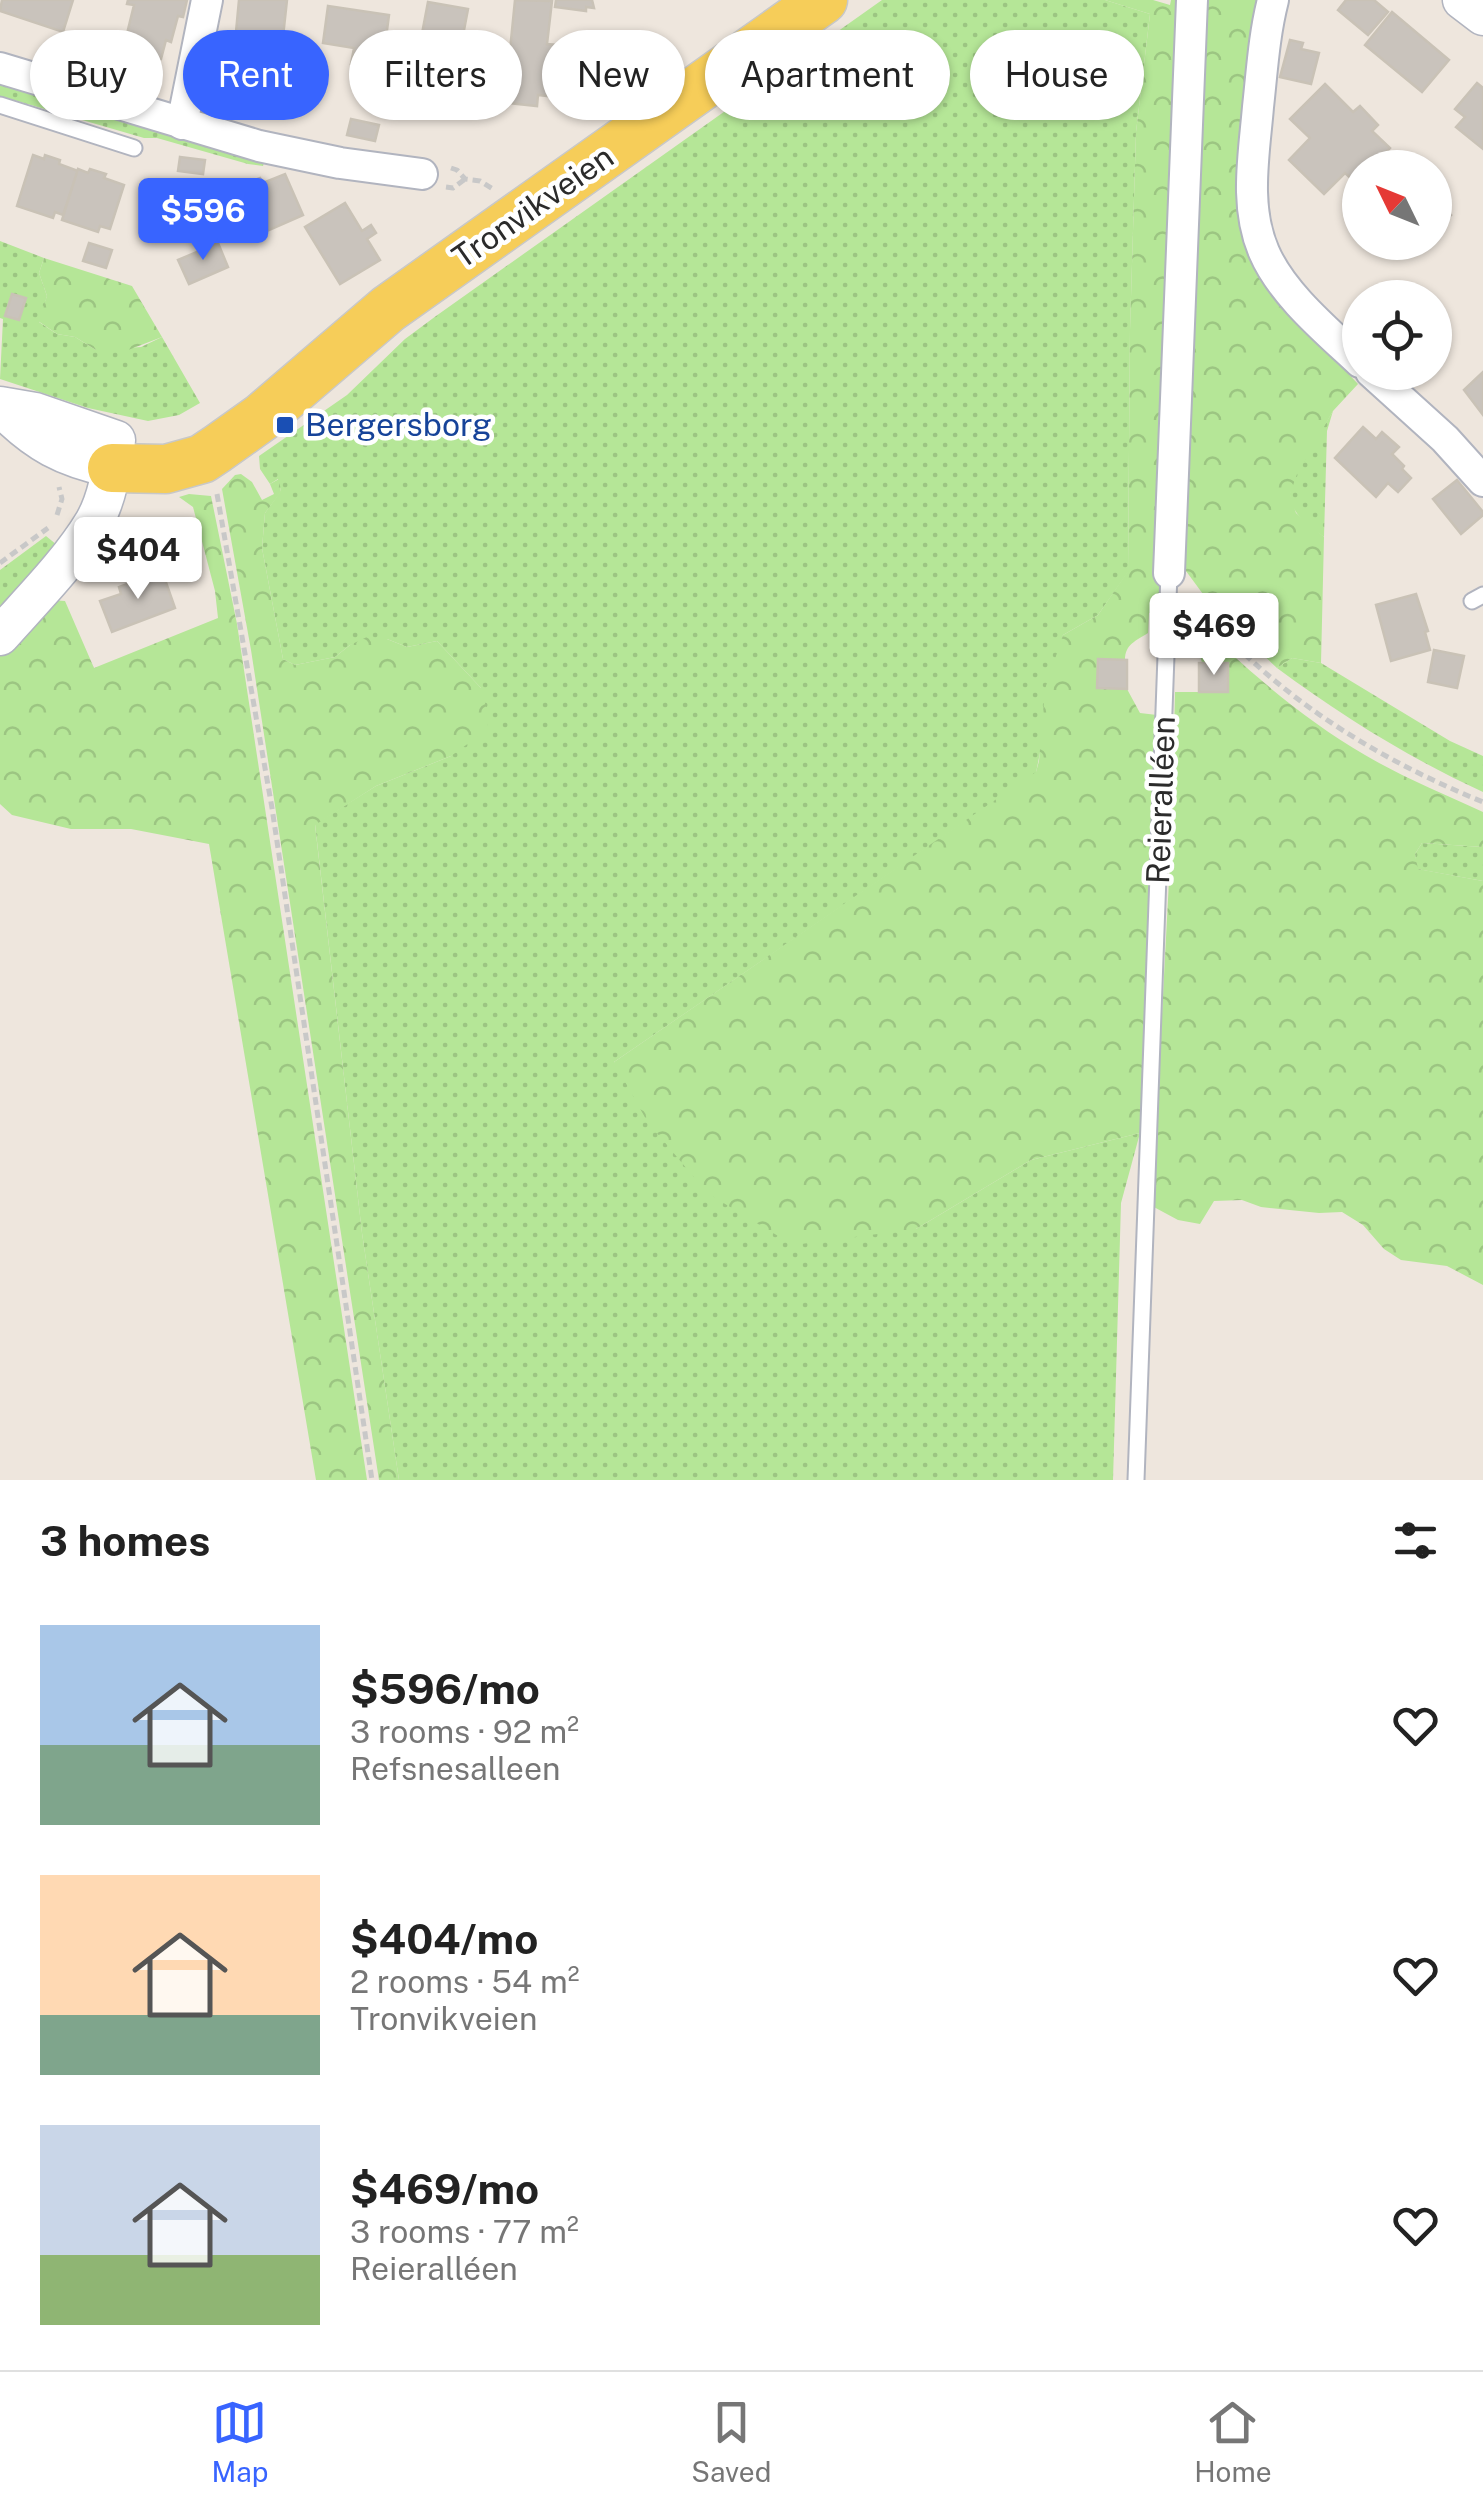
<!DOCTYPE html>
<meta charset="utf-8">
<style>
body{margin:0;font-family:"Public Sans",sans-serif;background:#f6f6f6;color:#222;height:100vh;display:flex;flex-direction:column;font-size:38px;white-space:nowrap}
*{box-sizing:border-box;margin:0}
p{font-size:32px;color:#767676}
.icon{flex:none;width:55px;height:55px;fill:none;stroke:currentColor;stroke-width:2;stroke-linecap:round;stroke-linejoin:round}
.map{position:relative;height:1480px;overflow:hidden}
.drawer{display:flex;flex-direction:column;background:#fff;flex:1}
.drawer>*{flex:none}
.guide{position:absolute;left:30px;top:30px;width:1425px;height:90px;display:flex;gap:20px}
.needle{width:65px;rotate:313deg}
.tools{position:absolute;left:1342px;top:150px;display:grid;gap:20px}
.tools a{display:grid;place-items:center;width:110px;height:110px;border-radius:50%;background:#fff;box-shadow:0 2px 8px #0004;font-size:50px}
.price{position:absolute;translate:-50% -85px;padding:0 22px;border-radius:10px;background:#fff;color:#222;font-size:32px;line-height:65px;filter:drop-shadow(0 2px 5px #0008)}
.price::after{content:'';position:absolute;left:50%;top:60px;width:30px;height:22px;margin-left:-15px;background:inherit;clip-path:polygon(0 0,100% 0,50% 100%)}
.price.on{background:#3864ff;color:#fff}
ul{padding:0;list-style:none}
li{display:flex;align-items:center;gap:30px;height:250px;padding:0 40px}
li span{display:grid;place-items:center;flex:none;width:280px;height:200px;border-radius:0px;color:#555}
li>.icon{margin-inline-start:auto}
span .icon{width:120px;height:120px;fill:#fffc;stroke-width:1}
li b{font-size:42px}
h2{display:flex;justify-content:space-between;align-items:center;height:120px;padding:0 40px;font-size:42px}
.chip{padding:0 35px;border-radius:45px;background:#fff;box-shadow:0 2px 8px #0004;font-size:35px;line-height:90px}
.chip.on{background:#3864ff;color:#fff}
.menu{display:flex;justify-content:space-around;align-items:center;height:140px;border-top:2px solid #e0e0e0;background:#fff;font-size:28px;color:#767676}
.menu a{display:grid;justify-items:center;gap:5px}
.menu .on{color:#3864ff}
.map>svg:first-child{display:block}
</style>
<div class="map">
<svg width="1483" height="1480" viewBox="0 0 1483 1480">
<defs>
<pattern id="grass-dots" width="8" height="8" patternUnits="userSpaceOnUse" patternTransform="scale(2.5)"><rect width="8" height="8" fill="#b5e697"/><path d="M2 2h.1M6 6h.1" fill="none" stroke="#9cc582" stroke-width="1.8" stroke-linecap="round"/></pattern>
<pattern id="forest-crowns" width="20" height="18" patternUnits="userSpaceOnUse" patternTransform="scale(2.5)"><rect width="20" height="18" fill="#b5e697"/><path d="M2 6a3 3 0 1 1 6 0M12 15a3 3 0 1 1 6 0" fill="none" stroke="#9cc582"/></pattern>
</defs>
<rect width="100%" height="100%" fill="#eee6dd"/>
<g fill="url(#grass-dots)">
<polygon points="882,0 1105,0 1150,14 1136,132 1130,330 1128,572 1098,615 1063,635 1036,773 614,1062 916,1229 1031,1160 1140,1133 1121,1203 1113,1480 399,1480 362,1233 315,824 376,786 451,756 481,688 437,641 407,647 387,639 350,645 335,657 295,665 283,659 262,548 265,513 281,491 278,479 270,484 260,469 259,456 347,395 405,339 436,316"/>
<polygon points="0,77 264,161 263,166 248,164 157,138 144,138 0,96"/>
<polygon points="0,241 44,258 39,273 47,296 39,322 57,334 75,337 96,350 141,347 162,337 200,403 179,415 148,421 88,408 0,379 3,319 0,318"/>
<path d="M1333 411 1327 431 1324 537C1310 527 1291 514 1290 495 1289 478 1323 428 1333 411Z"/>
<polygon points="46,536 57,545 0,612 0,570"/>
<path d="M1292 658 1321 663 1450 741 1483 756V792C1409 758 1342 716 1277 668Z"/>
<polygon points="1422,843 1483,847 1483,881 1417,869 1415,854"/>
</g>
<g fill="url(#forest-crowns)">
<path d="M1105 0H1153L1170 5 1171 0H1182L1162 611 1149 613 1148 633C1136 641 1125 644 1125 660L1098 659 1127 689 1140 713 1157 715 1140 1133 1031 1160 916 1229 793 1245 707 1193 647 1121 614 1062 1036 772 1039 761 1045 689 1063 635 1098 615 1128 571 1130 330 1136 132 1150 14Z"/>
<polygon points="1200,0 1259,0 1252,20 1238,190 1298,321 1358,384 1333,411 1297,474 1290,494 1296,513 1324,537 1321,663 1292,658 1277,668 1214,609 1183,567"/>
<polygon points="44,258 132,286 162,337 123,352 96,350 75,337 57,334 38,321 47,296 39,273"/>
<polygon points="241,474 252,482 262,500 274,494 270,484 279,479 281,492 265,513 262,548 283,659 295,665 335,657 350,645 367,637 387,639 407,647 437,641 481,688 487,711 488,729 451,756 376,786 315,825 362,1233 399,1480 379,1480 251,650 222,489 235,475"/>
<polygon points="189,494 211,496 237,624 367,1480 316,1480 209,844 131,829 71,829 12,815 0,804 0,654 50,600 65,601 94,668 218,618 215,591 193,507 179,497"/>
<path d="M1185 610C1240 664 1298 716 1365 755 1402 777 1444 794 1483 812V847L1422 843 1415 854 1418 869 1483 881V1285L1447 1266 1401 1260 1384 1249 1363 1225 1342 1212 1319 1213 1261 1207 1242 1200 1214 1201 1200 1224 1178 1220 1152 1206 1172 823 1175 692H1228L1202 663 1197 644 1183 634Z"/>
</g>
<g fill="#c9c3bc" stroke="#c9c2b6" stroke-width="2.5">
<polygon points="2,0 73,0 63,32 0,11"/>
<polygon points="128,0 187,0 183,17 178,16 171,42 166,40 161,59 123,50 134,5 127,4"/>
<polygon points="239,0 287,0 283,37 236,32"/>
<polygon points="515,0 552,1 547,44 558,45 556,59 578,62 574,99 538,95 537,106 509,103 510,92 506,91"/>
<polygon points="556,0 592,0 594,8 586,7 586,11 555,7"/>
<polygon points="1346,0 1374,0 1388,12 1368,35 1338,10"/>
<polygon points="428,2 468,9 454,83 414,76"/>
<polygon points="328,6 389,15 382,68 351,64 354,48 323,43"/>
<polygon points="1392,12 1449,60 1422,92 1365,45"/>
<polygon points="1290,40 1303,43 1301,49 1319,53 1311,84 1280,77"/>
<polygon points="1477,83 1483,88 1483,149 1456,127 1465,117 1455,109"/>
<polygon points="1325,84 1353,112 1360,106 1378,125 1372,131 1390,148 1371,168 1360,168 1360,178 1356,183 1345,173 1324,194 1289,160 1310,138 1290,119"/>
<polygon points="351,119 379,125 375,141 347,135"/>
<polygon points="33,155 44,159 45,155 60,160 59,164 78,171 63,215 55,212 53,218 17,206"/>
<polygon points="180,157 205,160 203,174 178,171"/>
<polygon points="78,169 88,173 90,169 106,174 104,178 124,185 110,229 100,226 98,232 62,220"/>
<polygon points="285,174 303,215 253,237 236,195 248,190 245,184 260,178 263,183"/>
<polygon points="1435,200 1451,215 1435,232"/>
<polygon points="345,203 362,231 371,225 376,233 367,239 380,260 340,284 305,227"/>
<polygon points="89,243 112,250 106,268 83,261"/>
<polygon points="218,243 228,267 189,284 178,260"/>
<polygon points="12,294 26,298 19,320 5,316"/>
<polygon points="1483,372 1483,415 1464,390"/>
<polygon points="1363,427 1376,439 1382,432 1399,447 1392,454 1404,466 1402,469 1411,478 1398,492 1388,483 1376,497 1335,458"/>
<polygon points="1457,480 1483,512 1483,515 1461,534 1433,499"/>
<polygon points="162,571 175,608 112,632 100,601 121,594 119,587"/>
<polygon points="1416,594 1428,631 1425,632 1430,650 1391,661 1376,605"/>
<polygon points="1434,650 1464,656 1457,688 1428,682"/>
<polygon points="1098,659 1127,660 1127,689 1097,688"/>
<rect x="1199" y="663" width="29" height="29"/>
</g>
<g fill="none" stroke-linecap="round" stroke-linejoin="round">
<g stroke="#b1b4bf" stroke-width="19">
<g id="service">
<polyline points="0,105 134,148"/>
<polyline points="1472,601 1483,595"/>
<polyline points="1136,1480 1169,573"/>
</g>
</g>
<g stroke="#b1b4bf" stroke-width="34">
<g id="minor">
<path d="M1273 0C1264 35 1262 71 1258 107 1254 155 1244 206 1264 252 1282 294 1327 331 1360 362"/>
<polyline points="0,68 259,146 340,163 422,174"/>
<polyline points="182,124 207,0"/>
<polyline points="1371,372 1445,439 1483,481"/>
<polyline points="1169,573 1192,0"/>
</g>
</g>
<g stroke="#b1b4bf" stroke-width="41">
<g id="tertiary">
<polyline points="1462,0 1483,16"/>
<path d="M0 406 35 412 116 440C112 466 108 498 94 522 70 562 31 601 0 636"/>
<path d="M2 408C36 443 64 458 112 468"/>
</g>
</g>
<g stroke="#c8c8c8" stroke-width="51">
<polyline id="primary" points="112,468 166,469 202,459 217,449 262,417 388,309 823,0"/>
</g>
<g stroke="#c8c8c8" stroke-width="5" stroke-dasharray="8 5" stroke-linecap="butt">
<polyline points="451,168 457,170 465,179 480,181 493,189"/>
<polyline points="446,187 453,188 465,179"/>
<polyline points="217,494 272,808 372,1480"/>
<polyline points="57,515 62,499 59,487"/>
<polyline points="0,563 48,528"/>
<path d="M1191 598C1272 693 1368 755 1483 802"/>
</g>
<use href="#service" stroke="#fff" stroke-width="15"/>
<use href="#minor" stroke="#fff" stroke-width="30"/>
<use href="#tertiary" stroke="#fff" stroke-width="38"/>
<use href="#primary" stroke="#f6cd59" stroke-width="48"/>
</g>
<rect fill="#1a4fb4" stroke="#fff" stroke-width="4" x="275" y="415" width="20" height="20" rx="5"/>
<g text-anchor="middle" stroke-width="9" stroke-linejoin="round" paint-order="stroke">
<g font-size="32" fill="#2b2b2b" stroke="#fff">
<text transform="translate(533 207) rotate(-35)" y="11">Tronvikveien</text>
<text transform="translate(1161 800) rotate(-88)" y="11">Reieralléen</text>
</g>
<g font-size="32" fill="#164399" stroke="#fff" text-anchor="start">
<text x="305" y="436">Bergersborg</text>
</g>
</g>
</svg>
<div class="tools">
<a><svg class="needle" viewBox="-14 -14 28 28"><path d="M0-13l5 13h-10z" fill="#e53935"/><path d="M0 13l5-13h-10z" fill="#767676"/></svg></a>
<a><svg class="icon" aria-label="locate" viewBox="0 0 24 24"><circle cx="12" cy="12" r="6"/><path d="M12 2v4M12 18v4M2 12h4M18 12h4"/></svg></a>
</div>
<b class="price on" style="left:203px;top:263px">$596</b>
<b class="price" style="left:138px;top:602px">$404</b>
<b class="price" style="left:1214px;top:678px">$469</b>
<div class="guide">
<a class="chip">Buy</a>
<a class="chip on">Rent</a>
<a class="chip">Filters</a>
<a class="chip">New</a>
<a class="chip">Apartment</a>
<a class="chip">House</a>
</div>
</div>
<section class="drawer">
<h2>3 homes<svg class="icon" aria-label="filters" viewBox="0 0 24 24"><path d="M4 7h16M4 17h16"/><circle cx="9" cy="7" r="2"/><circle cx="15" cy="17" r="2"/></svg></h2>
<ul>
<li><span style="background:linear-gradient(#a9c7e8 60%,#7fa58c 0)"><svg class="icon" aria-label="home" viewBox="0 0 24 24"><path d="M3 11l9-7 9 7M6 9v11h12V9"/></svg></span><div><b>$596/mo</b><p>3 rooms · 92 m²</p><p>Refsnesalleen</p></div><svg class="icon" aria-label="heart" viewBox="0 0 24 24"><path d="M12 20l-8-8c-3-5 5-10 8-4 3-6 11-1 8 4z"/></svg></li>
<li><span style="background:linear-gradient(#ffd9b3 70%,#7fa58c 0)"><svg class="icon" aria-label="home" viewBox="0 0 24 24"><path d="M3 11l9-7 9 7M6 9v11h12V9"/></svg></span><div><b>$404/mo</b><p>2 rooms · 54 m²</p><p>Tronvikveien</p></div><svg class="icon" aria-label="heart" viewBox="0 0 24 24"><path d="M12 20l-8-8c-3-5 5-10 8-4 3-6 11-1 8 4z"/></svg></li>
<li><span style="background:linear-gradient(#c9d6e8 65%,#8fb573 0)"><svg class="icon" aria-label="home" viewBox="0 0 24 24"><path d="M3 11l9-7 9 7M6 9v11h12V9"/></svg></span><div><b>$469/mo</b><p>3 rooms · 77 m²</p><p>Reieralléen</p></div><svg class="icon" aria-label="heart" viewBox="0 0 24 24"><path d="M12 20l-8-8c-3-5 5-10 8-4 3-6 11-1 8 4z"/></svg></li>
</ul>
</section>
<nav class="menu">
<a class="on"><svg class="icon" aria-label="map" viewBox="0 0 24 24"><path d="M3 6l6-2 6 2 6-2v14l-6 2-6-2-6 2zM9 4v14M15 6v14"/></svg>Map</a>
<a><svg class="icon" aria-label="saved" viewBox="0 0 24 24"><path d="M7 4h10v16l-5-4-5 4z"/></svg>Saved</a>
<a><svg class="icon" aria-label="home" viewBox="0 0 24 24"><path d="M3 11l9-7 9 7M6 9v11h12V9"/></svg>Home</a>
</nav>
